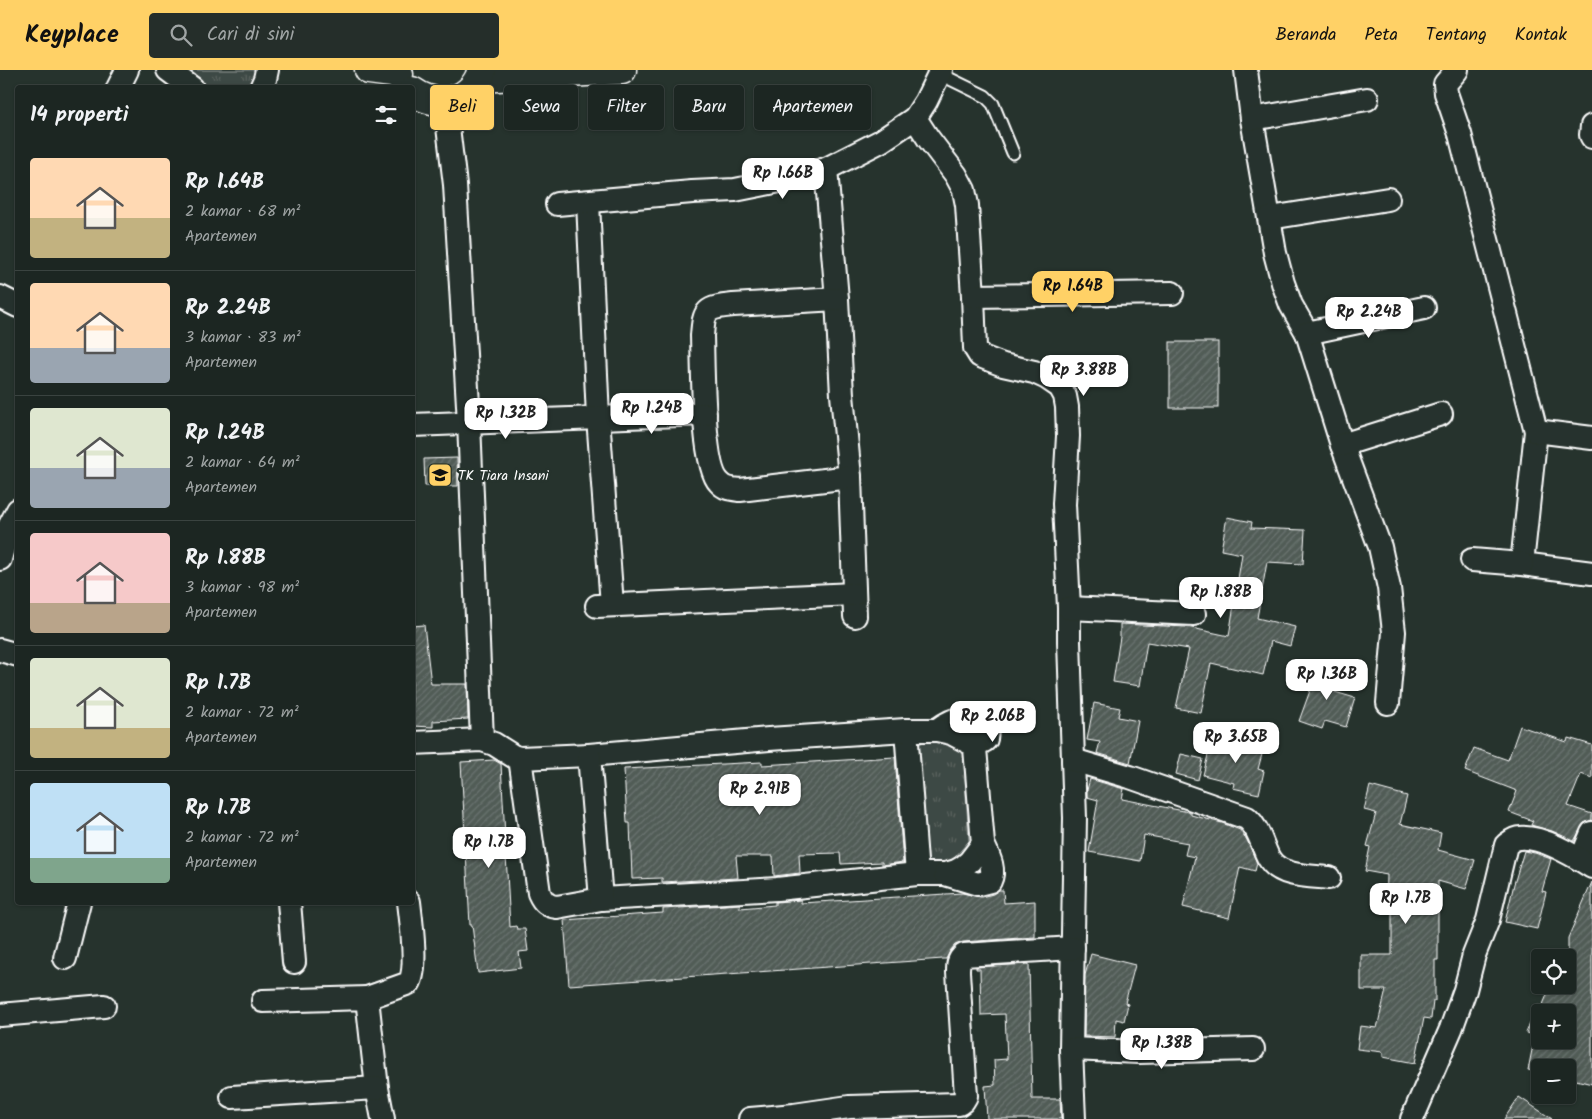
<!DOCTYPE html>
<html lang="id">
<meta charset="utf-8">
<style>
body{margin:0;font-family:Kalam,sans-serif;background:#252e2a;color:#f1f3f6;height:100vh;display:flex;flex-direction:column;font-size:19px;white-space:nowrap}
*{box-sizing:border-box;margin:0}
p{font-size:16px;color:#a0a5a5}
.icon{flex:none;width:28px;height:28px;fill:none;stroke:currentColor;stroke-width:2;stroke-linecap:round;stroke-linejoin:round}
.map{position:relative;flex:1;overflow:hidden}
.side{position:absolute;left:15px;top:15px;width:400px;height:820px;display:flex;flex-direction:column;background:#1c2622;border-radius:5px;box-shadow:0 1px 4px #0004,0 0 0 1px #3a4340}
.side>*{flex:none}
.banner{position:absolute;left:430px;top:15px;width:475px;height:45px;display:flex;gap:10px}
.controls{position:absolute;left:1531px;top:879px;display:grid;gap:10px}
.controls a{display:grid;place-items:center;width:45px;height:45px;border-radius:5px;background:#1c2622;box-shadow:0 1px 4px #0004,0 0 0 1px #3a4340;font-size:25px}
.price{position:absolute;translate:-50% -42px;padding:0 11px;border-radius:10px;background:#fff;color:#222;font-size:16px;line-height:32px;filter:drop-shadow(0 1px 2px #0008)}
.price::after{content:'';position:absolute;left:50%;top:30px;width:15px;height:11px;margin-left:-8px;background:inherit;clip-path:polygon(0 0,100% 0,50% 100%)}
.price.selected{background:#ffd166;color:#111}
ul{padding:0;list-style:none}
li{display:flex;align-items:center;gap:15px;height:125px;padding:0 15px}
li+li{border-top:1px solid #3a4340}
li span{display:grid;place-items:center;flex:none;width:140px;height:100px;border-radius:5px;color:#555}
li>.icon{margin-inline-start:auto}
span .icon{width:60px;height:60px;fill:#fffc;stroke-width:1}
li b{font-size:21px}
h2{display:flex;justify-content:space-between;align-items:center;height:60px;padding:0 15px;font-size:21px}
.chip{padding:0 18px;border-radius:5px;background:#1c2622;box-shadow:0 1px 4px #0004,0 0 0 1px #3a4340;font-size:18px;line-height:45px}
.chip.selected{background:#ffd166;color:#111}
header{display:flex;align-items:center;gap:30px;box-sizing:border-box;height:70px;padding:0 25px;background:#ffd166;color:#111}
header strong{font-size:24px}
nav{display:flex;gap:28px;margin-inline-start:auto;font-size:18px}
.search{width:350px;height:45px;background:#252e2a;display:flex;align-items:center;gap:12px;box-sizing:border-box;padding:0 18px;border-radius:5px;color:#a0a5a5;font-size:19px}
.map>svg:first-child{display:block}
</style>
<header>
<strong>Keyplace</strong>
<div class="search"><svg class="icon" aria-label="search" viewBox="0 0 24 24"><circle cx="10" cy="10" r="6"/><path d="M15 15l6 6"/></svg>Cari di sini</div>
<nav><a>Beranda</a><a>Peta</a><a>Tentang</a><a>Kontak</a></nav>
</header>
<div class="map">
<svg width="1592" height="1049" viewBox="0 0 1592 1049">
<defs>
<pattern id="grass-tufts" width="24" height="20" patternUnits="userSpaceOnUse" patternTransform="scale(1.25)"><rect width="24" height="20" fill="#3e4944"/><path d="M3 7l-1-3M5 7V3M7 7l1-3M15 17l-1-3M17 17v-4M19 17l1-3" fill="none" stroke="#5b6460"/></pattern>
<pattern id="building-hatch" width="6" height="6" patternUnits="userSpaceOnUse" patternTransform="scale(1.25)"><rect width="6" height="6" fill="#515c57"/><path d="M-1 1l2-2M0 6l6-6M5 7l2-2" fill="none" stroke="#6b7470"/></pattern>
</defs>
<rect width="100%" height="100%" fill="#26332d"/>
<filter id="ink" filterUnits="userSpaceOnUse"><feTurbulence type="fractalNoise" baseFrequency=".02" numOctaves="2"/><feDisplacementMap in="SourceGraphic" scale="10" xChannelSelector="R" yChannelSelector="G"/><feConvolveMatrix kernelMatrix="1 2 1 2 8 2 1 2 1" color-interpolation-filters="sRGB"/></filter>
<g filter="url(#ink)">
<g fill="url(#grass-tufts)" stroke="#9ea4a2">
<polygon points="187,0 258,0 249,17 198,17 185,4"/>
<polygon points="943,663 963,677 969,771 948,795 927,795 915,676"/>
</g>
<g fill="url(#building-hatch)" stroke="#fff" fill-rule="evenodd">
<rect x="1170" y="272" width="48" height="66"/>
<polygon points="457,388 458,416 425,416 424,389"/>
<polygon points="1227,447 1252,452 1251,458 1305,460 1303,494 1267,492 1257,548 1295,557 1290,576 1271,571 1263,605 1211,593 1201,643 1176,638 1189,579 1147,572 1140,616 1113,612 1120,567 1120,554 1187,557 1229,566 1242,484 1221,480"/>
<polygon points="424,555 431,614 467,614 468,649 433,651 433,657 412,656 412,556"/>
<polygon points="1319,596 1342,604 1335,622 1355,628 1346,657 1325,651 1322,659 1299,651"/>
<polygon points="1094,633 1120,638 1118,647 1138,651 1130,693 1097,683 1100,672 1087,670"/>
<polygon points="1520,656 1567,672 1568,668 1592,675 1592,708 1581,704 1568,736 1592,744 1592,750 1584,753 1574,771 1552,761 1531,755 1533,751 1509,742 1517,721 1465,701 1474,678 1508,690"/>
<polygon points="1242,668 1265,673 1258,699 1264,701 1259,724 1233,718 1234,713 1203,705 1212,669 1241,676"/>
<polygon points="1181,684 1203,689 1198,710 1176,704"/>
<polygon points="895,687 903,792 882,795 882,792 841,794 840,783 799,784 800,803 774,806 773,786 736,786 738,808 662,812 662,808 632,809 630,753 627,753 624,699 762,692 762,695"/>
<polygon points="494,690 501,694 510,857 516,856 517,859 525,859 528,881 519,882 521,898 478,903 472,855 470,855 461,692"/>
<polygon points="1090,709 1124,719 1122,729 1189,742 1191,742 1191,745 1222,753 1240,760 1247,770 1257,793 1255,801 1240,797 1229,848 1183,837 1195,787 1185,785 1188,773 1144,765 1140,791 1089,782 1098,730 1087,727 1087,720"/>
<polygon points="1370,716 1407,726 1400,754 1441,763 1438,780 1475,790 1466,819 1438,811 1438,890 1435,890 1435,931 1433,931 1431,949 1424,948 1415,993 1383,987 1383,982 1357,979 1360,956 1377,958 1386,920 1361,920 1361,885 1392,885 1392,841 1386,841 1387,805 1365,801 1370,777 1367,776 1376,743 1364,740"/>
<polygon points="1524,781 1535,783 1551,789 1542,821 1546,822 1537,859 1505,852 1514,814"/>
<path d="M1592 812V1014L1568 1008V998H1540V1002L1528 1000 1535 965 1526 963 1538 935 1542 937 1551 915H1568V868ZM1540 942H1568V970H1540Z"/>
<polygon points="999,820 1003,820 1004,833 1035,831 1035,867 963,872 955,875 950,881 946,889 943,889 569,915 564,850 663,843 663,839 740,834 740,838 775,835 775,832 801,830 801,833 962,823 981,827 993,824"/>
<polygon points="1091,884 1135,895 1125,933 1128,934 1124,951 1116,949 1115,967 1084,966 1085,905"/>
<polygon points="1029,894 1032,1029 1060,1029 1061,1049 987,1049 985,1016 995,1015 994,990 1007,989 1005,944 981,945 980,899 976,899 976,897"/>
<polygon points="1519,1027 1552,1049 1504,1049"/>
</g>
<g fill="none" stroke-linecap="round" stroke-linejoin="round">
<g stroke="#fff" stroke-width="15">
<polyline id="lane" points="940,4 985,26 993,34 1013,83"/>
</g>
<g stroke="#fff" stroke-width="26">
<g id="street">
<polyline points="168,0 192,18"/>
<polyline points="1246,0 1252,49 1275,183 1283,213 1291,235 1307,263 1342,375 1380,477 1389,518 1394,562 1388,633"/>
<polyline points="1457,0 1445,14 1446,23 1460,64 1536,361 1522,494 1592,503"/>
<polyline points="118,18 127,0"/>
<polyline points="261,18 265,9 267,0"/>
<polyline points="445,32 455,115 469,352 482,670"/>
<polyline points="915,48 928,68 956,105 964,120 967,135 973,226 975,278 980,286 1003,295 1034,302 1047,308 1060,317 1065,326 1067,337 1068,366 1064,434 1069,538 1069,571 1075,748 1071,979 1074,1049"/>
<polyline points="1252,49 1367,29"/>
<polyline points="1592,56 1591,65 1592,67"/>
<polyline points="826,99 837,229 842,325 850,407 855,546"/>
<polyline points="588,132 598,347 612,535"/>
<polyline points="557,134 692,122 735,120 785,110 826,99 881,71 915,48 926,31 941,0"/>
<polyline points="1270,148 1388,129"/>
<polyline points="973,226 1172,223"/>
<polyline points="0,227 18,236"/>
<path d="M837 229 733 235C706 238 704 239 702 266 703 294 702 395 719 412 725 419 731 419 740 420L850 407"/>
<polyline points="1307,263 1424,238"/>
<polyline points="412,355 705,344"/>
<polyline points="1536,361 1592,368"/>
<polyline points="1342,375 1441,344"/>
<polyline points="0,489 9,457 18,440"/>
<polyline points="1472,490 1522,494"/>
<polyline points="597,536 854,524"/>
<polyline points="1069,538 1194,544"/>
<polyline points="0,580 18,585"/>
<polyline points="906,660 917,804"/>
<path d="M937 660C953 648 974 640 987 660L986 669 984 671 972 674"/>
<path d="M412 673 482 670 494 674 513 686 520 688 589 685 769 669 906 660H937L951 663 972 674 975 678 983 774 970 791 963 797 956 801 945 804H917L777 819 601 829 557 837C547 836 543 832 539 823L520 688"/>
<polyline points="589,685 601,829"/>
<path d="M1073 690 1130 707 1247 748C1256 756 1259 765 1263 775 1265 780 1267 786 1270 790 1281 807 1311 806 1329 808"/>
<polyline points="1581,790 1592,763"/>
<path d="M945 804 978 814 990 811C996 799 988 785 983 774"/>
<polyline points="289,832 294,892"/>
<polyline points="65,888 79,832"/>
<path d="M367 928 409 913C418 900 411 849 409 832"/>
<polyline points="263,931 367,928 377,1018 383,1049"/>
<polyline points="0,945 104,936"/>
<polyline points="1071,979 1139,982 1253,979"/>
<polyline points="232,1027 377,1018"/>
<path d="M750 1049 794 1045 849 1037 959 1034 963 1031 966 1026 958 902C958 895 958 890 964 885L1073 878"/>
<path d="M1412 1049 1451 959 1465 920 1474 885 1488 850 1506 775C1510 772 1514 768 1520 768 1542 766 1573 785 1592 797"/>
</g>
</g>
<g stroke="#fff" stroke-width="31">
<g id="secondary">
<polyline points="369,0 399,4"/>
<polyline points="480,8 622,0"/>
<path d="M412 21C439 40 472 32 482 0"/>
</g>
</g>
<use href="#lane" stroke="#26332d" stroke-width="11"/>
<use href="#street" stroke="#26332d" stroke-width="22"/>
<use href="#secondary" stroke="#26332d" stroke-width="28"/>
</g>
</g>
<defs>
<g id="school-square" transform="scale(1.25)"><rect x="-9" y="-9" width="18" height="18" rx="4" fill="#ffd166" stroke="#26332d"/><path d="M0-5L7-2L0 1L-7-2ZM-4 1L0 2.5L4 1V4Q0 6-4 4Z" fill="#111"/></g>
</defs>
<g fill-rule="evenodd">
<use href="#school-square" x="440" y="405"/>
</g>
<g text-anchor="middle" stroke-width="4.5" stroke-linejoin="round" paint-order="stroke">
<g font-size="14" fill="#fff" stroke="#26332d" text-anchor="start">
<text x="458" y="410">TK Tiara Insani</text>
</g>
</g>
</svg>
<div class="controls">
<a><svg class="icon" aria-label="locate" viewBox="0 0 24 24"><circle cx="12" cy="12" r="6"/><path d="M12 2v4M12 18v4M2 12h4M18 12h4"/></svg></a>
<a>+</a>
<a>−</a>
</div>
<b class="price" style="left:783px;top:130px">Rp 1.66B</b>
<b class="price selected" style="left:1073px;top:243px">Rp 1.64B</b>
<b class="price" style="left:1369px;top:269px">Rp 2.24B</b>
<b class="price" style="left:1084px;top:327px">Rp 3.88B</b>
<b class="price" style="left:652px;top:365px">Rp 1.24B</b>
<b class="price" style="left:506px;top:370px">Rp 1.32B</b>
<b class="price" style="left:1221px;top:549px">Rp 1.88B</b>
<b class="price" style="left:1327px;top:631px">Rp 1.36B</b>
<b class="price" style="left:993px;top:673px">Rp 2.06B</b>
<b class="price" style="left:1236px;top:694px">Rp 3.65B</b>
<b class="price" style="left:760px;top:746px">Rp 2.91B</b>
<b class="price" style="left:489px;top:799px">Rp 1.7B</b>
<b class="price" style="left:1406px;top:855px">Rp 1.7B</b>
<b class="price" style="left:1162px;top:1000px">Rp 1.38B</b>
<div class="banner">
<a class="chip selected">Beli</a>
<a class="chip">Sewa</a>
<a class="chip">Filter</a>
<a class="chip">Baru</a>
<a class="chip">Apartemen</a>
</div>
<section class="side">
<h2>14 properti<svg class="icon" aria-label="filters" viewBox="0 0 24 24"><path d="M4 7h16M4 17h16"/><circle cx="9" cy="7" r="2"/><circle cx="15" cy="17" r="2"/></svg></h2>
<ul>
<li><span style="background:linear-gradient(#ffd9b3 60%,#c2b280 0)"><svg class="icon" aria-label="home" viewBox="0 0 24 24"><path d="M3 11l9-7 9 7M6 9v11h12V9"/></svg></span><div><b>Rp 1.64B</b><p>2 kamar · 68 m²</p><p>Apartemen</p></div></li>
<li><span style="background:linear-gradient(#ffd9b3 65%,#9aa5b1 0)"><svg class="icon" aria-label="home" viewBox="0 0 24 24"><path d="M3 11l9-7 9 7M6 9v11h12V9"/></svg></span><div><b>Rp 2.24B</b><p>3 kamar · 83 m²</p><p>Apartemen</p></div></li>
<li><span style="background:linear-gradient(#dfe7d0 60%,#9aa5b1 0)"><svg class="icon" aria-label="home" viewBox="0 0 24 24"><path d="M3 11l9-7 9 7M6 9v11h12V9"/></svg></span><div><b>Rp 1.24B</b><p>2 kamar · 64 m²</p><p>Apartemen</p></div></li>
<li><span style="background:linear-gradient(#f6c9c9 70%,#b9a48a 0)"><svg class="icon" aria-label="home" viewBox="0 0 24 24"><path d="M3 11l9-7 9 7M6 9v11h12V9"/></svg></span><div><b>Rp 1.88B</b><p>3 kamar · 98 m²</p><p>Apartemen</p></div></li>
<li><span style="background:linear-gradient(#dfe7d0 70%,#c2b280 0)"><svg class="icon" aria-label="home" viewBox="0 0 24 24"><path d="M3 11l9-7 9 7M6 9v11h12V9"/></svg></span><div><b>Rp 1.7B</b><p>2 kamar · 72 m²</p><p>Apartemen</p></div></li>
<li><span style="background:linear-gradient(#bfe0f5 75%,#7fa58c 0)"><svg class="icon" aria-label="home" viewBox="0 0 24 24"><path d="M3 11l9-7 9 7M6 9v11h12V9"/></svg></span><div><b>Rp 1.7B</b><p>2 kamar · 72 m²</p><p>Apartemen</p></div></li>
</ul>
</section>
</div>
